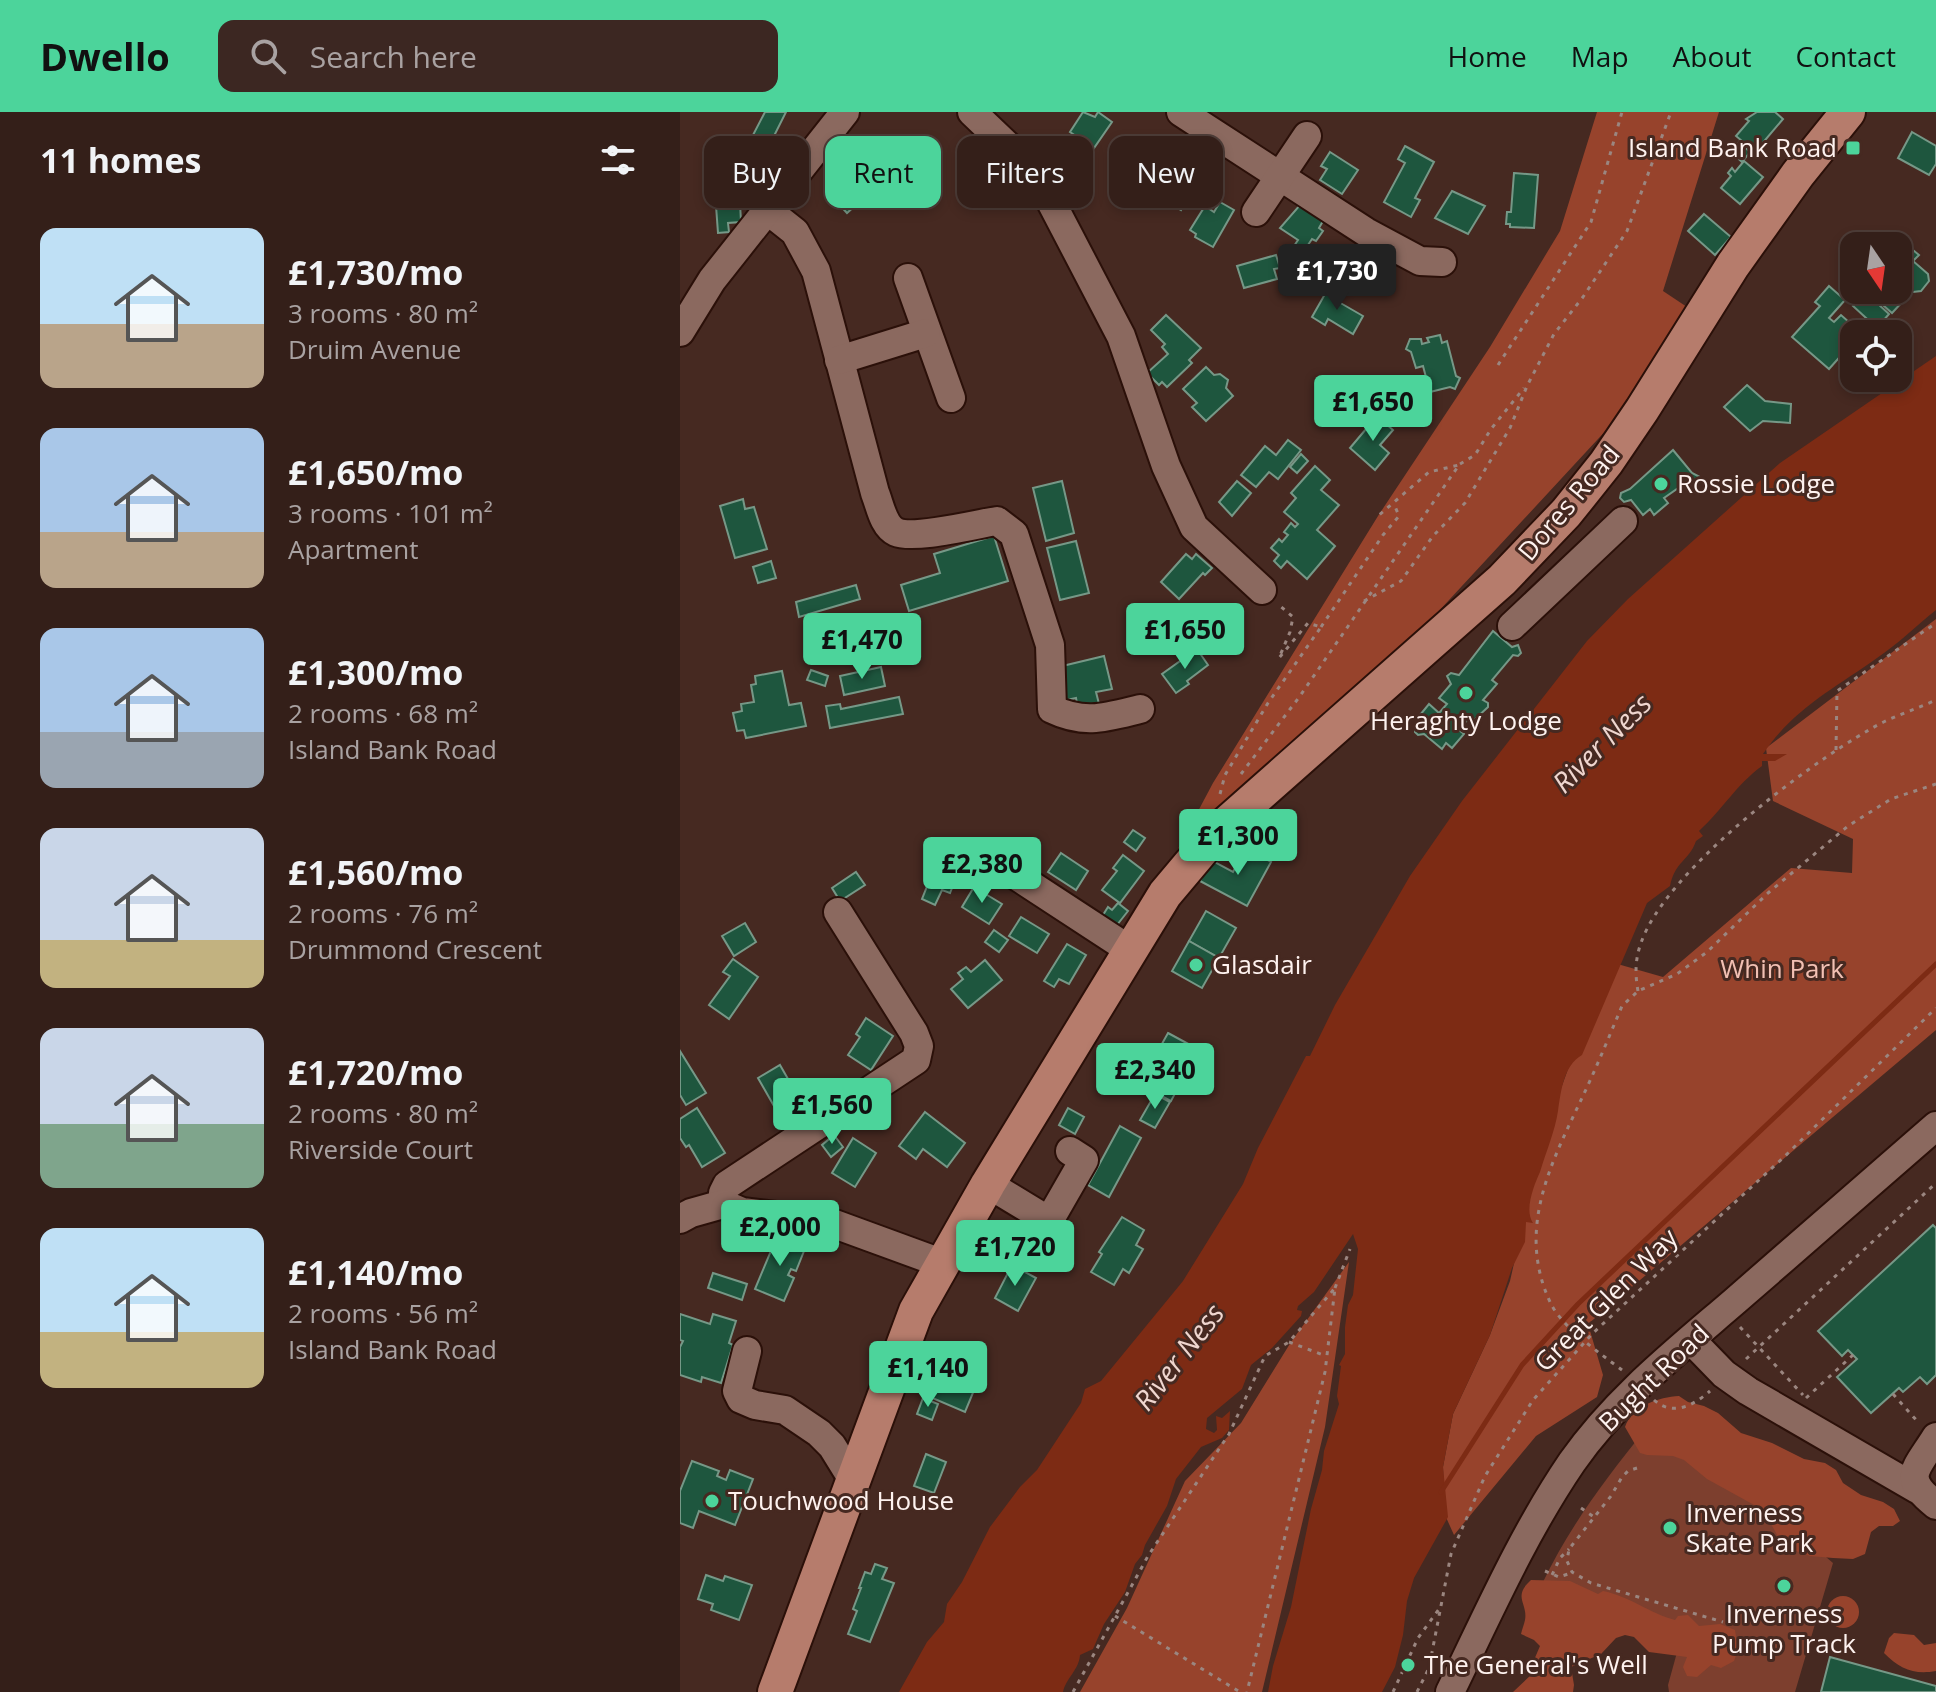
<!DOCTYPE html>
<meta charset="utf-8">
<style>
body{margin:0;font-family:"Open Sans",sans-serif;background:#3c2722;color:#f1f3f6;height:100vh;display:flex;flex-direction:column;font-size:30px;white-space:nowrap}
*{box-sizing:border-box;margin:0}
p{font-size:26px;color:#a9a2a2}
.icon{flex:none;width:44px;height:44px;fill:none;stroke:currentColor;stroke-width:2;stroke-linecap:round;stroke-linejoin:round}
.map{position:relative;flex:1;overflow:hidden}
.side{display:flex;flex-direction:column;background:#341f19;width:680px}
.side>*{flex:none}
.hud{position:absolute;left:24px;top:24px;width:760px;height:72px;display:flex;gap:16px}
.needle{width:52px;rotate:167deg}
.fabs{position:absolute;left:1160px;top:120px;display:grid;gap:16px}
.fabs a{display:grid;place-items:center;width:72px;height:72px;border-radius:16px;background:#341f19;box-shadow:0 4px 12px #0003,0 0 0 2px #4e3d38;font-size:40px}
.price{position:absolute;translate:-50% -68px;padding:0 18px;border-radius:8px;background:#4cd49b;color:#111;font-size:26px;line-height:52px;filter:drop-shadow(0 2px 4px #0008)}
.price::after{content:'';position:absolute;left:50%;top:48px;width:24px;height:18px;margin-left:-12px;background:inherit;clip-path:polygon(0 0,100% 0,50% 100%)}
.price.on{background:#222;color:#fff}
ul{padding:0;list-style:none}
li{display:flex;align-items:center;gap:24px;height:200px;padding:0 40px}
li span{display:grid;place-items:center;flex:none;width:224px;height:160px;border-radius:16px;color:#555}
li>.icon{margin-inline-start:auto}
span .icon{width:96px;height:96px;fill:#fffc;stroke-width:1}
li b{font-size:34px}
h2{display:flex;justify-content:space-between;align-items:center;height:96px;padding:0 40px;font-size:34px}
.tag{padding:0 28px;border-radius:16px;background:#341f19;box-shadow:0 4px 12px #0003,0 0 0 2px #4e3d38;font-size:28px;line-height:72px}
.tag.on{background:#4cd49b;color:#111}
header{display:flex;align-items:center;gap:48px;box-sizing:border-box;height:112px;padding:0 40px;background:#4cd49b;color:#111}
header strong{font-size:38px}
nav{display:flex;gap:44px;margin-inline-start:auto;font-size:28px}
.search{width:560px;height:72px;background:#3c2722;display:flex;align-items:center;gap:20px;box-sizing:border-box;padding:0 28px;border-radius:16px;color:#a9a2a2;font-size:30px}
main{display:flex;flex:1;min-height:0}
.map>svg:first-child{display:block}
</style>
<header>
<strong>Dwello</strong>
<div class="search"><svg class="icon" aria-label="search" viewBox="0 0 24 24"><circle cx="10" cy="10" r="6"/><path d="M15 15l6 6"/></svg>Search here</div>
<nav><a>Home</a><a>Map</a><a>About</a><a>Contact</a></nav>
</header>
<main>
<section class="side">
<h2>11 homes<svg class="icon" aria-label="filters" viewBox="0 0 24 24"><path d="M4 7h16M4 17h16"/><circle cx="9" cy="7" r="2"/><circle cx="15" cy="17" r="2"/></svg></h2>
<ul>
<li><span style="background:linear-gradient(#bfe0f5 60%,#b9a48a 0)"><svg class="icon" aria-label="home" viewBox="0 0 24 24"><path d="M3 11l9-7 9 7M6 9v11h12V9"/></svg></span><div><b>£1,730/mo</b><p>3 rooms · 80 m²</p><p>Druim Avenue</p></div></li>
<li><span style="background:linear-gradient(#a9c7e8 65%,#b9a48a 0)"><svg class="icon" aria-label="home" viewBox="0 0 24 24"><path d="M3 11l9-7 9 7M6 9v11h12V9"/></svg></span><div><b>£1,650/mo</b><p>3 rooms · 101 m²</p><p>Apartment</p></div></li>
<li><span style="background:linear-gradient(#a9c7e8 65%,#9aa5b1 0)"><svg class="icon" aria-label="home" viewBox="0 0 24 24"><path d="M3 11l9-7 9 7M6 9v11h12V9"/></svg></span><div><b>£1,300/mo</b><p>2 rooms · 68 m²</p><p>Island Bank Road</p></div></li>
<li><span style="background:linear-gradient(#c9d6e8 70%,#c2b280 0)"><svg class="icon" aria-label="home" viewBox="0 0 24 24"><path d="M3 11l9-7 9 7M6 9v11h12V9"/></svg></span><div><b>£1,560/mo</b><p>2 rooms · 76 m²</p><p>Drummond Crescent</p></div></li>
<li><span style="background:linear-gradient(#c9d6e8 60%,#7fa58c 0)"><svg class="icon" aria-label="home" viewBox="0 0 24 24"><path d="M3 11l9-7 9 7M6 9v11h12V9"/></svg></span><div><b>£1,720/mo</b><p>2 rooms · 80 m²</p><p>Riverside Court</p></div></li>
<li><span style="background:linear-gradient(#bfe0f5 65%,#c2b280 0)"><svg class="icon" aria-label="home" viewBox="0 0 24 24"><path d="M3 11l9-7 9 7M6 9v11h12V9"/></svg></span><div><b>£1,140/mo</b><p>2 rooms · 56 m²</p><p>Island Bank Road</p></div></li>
</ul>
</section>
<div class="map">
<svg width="1256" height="1580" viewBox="0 0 1256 1580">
<rect width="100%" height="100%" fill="#462921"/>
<path fill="#7d3f2e" d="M965 1318 1096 1402 1153 1451 1115 1580H989L988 1573 1004 1515 863 1470C890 1414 926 1366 965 1318Z"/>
<g fill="#97432c">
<polygon points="917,0 1039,0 983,179 1007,195 955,287 745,514 491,750 533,671 698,404 810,235 880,119"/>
<polygon points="1256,507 1256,918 908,1212 923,1263 917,1285 856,1324 774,1423 765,1403 763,1355 773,1302 810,1223 830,1169 850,1081 879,982 927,849 983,865 1111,756 1172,761 1173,727 1093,689 1086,636"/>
<polygon points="669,1150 645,1315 582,1580 400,1580 447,1496 505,1369 561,1311 611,1230"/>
<path d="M999 1284 1008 1290 1024 1294 1038 1301 1061 1321 1092 1331 1124 1347 1145 1351 1156 1358 1163 1371 1181 1383 1203 1390 1214 1397 1220 1409 1213 1414H1199L1191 1420 1185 1442 1173 1447 1153 1446 1130 1444 1113 1438 1101 1430 1085 1401 1076 1394 1027 1367 1004 1348 993 1344 967 1343 960 1341 945 1315C952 1294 979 1285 999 1284Z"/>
<path d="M851 1468 890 1469 918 1482 923 1479C949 1484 969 1501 995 1508L998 1504 1008 1503 1019 1514 1040 1512 1055 1518 1058 1538 1054 1549 1041 1556 1031 1553 1017 1565 1007 1564 1003 1555 1007 1545 969 1540 954 1525 945 1523 936 1526 921 1542 891 1555 894 1573 893 1580H833L852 1562 851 1555 860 1534 854 1528 841 1522C842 1517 844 1513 845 1508 848 1491 832 1485 851 1468Z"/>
<circle cx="1163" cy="1500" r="16"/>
<path d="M1214 1521 1234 1523 1244 1533 1256 1531V1559C1234 1563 1220 1557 1204 1541L1209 1526Z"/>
</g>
<path fill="#7d2b14" d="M1256 244V498C1236 514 1218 532 1197 546 1155 576 1113 597 1083 642H1107L1095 649H1082V654C1056 673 1043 697 1019 719L1023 724 1016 729C1009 749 995 749 990 774L967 791 902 943C883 954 881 980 878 999 875 1019 866 1040 860 1060 854 1073 844 1098 853 1111L846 1110 845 1130 832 1156 810 1223 773 1302 763 1355 768 1405 734 1466 727 1489 723 1523 715 1555 702 1580H588L593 1554 611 1495 631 1397 642 1358 644 1339 659 1292 657 1284 661 1254 659 1253 665 1242V1215L668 1193 673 1183 678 1137 673 1122 634 1180 618 1194 617 1198 622 1199 621 1204 592 1236 571 1253 562 1277 527 1306 526 1317 534 1321 537 1318 536 1304 542 1306 550 1299 549 1318 542 1326 521 1335 496 1367 487 1394 465 1433 462 1443 455 1452 445 1480 424 1512 413 1537 400 1543C399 1558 386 1566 383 1580H219L247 1530 264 1510 267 1492 282 1470 310 1415 340 1375 357 1358 401 1291 405 1277 421 1269 503 1169 563 1072 578 1036 626 944H630L655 893 730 764 782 689 907 529 948 487 1100 351Z"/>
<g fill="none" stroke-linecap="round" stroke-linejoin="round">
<polyline stroke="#7d2b14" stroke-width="5" points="761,1380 842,1253 898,1192 1256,852"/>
</g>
<g fill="#1e563e" stroke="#769887" stroke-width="2">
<polygon points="85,0 106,0 90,32 73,23"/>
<polygon points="403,0 415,5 418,0 432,10 414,36 390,20"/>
<polygon points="1077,0 1095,0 1103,7 1075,40 1056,24 1069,9 1066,7"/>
<polygon points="1232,20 1256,34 1256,52 1249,63 1218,46"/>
<polygon points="1059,30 1070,40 1062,50 1051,40"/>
<polygon points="725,34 754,50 735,86 740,88 731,105 704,90 725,51 718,47"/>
<polygon points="650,40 678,58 662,82 640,68 647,57 641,54"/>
<polygon points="457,41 472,49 456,78 430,64 441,45 451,51"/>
<polygon points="1064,49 1083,65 1060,92 1041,76 1051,64 1048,61 1052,56 1055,60"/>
<polygon points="195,53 206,66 167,101 146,78 161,64 173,77 178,73 176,71"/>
<polygon points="489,59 499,65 502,60 518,68 501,98 475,82"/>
<polygon points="834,61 858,63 854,116 830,115 830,112 826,112 827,100 831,100"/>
<polygon points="52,79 53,92 60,91 61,110 48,111 49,120 38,121 35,80"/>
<polygon points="772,79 805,94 788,122 755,106"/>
<polygon points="540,90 554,98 533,135 515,125 516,122 510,118 525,94 534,100"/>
<polygon points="620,93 643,109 639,116 643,119 636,129 632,127 628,133 631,135 626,143 614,134 618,128 600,116"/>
<polygon points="1024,102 1051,125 1035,143 1008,119"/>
<polygon points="1221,128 1239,143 1233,149 1248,162 1249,169 1241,179 1233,180 1218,167 1218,134 1215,134"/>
<polygon points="596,143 600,156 594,157 597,167 564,176 557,154"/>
<polygon points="1149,174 1165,188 1149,206 1154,210 1161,203 1170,211 1164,218 1174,229 1149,257 1112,225 1140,194 1135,190"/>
<polygon points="649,175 661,182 657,189 683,204 673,222 648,207 645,213 632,205"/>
<polygon points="1186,178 1212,178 1224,188 1212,201"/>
<polygon points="1186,181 1209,202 1197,216 1173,194"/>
<polygon points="486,203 521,236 509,248 512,251 487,275 482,270 479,273 467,261 488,242 482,235 485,232 471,218"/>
<polygon points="760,223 762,231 767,229 776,264 780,266 775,277 770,275 750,280 743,254 736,256 731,240 726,237 730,227 741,227 742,232 749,230 747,226"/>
<polygon points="526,255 534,263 540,262 548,268 546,276 553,284 526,309 512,295 517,291 503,277"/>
<polygon points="1067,273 1085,289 1111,292 1110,311 1083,309 1070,319 1044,295"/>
<polygon points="697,304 713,318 700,333 709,341 695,358 670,336"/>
<polygon points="608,328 621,338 598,367 589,360 576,375 561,363 585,334 596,343"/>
<polygon points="993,338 1012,361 1020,365 1019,371 1015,374 1007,370 984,386 988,391 974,403 970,397 963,403 951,388 944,390 940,386 941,381 950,377"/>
<polygon points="621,342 628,349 617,361 610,355"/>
<polygon points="635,354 650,368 641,378 659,393 637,418 655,434 627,467 607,449 601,456 594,449 599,443 591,436 599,427 602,430 608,423 604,420 611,411 615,415 618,412 604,400 616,386 611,381"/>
<polygon points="382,369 394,421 366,429 353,376"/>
<polygon points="557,369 571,381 552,404 539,390"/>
<polygon points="63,387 65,397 74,395 87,437 55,446 40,394"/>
<polygon points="314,424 328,469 229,499 221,473 260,461 254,442"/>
<polygon points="396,429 409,481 380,488 367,436"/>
<polygon points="506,442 512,447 516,442 532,456 525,463 523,461 499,487 481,470"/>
<polygon points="91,449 96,466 78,471 73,455"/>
<polygon points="176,473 180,487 119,505 116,490"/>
<polygon points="813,519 832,535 838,533 841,541 838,544 833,543 812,568 817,572 803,588 808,591 808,595 792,610 788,607 779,618 784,622 772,636 766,631 762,637 744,622 738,623 735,620 735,616 746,609 740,603 749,592 759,601 767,592 759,586 771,572 767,564 771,561 779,563"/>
<polygon points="517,537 528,553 507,569 509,572 496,581 482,562"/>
<polygon points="424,544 432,577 416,580 419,592 398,597 396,586 382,589 374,556"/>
<polygon points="201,555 205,574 164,583 160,564"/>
<polygon points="131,558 148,564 145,574 127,568"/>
<polygon points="102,559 109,593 121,591 126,614 66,626 64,618 57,619 53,601 62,599 61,592 74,590 71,573 76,572 75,564"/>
<polygon points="219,585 223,602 150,616 146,594 160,592 161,597"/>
<polygon points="453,718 465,726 456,739 444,730"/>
<polygon points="566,736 591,750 567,794 520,769 531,748 553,760"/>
<polygon points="381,741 408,759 396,778 368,760"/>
<polygon points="260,742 282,751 270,781 262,778 255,793 242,787"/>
<polygon points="443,743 464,759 440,791 422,778 437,759 433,756"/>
<polygon points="176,760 185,773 160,789 152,776"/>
<polygon points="294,775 322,792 309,812 282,795"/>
<polygon points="438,791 448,799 437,813 423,803 428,795 432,798"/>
<polygon points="526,799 556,816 539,846 509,829"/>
<polygon points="341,805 369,822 357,841 329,824"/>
<polygon points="65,811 76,830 54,844 42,824"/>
<polygon points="314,818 328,828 319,840 305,830"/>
<polygon points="509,829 539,846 522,876 492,859"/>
<polygon points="387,832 406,843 389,872 379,867 374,875 364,869"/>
<polygon points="53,847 78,865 49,907 29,893 50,864 43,860"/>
<polygon points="305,848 322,868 288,896 271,877 283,867 278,861 286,855 291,860"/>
<polygon points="186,906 213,924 191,958 168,943 180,925 176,922"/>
<polygon points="488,921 525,941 504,978 468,957"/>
<polygon points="0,939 26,981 6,993 0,983"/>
<polygon points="100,953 124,995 102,1008 78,966"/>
<polygon points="475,963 498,976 491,989 468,976"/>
<polygon points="475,982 490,990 475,1016 460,1008"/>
<polygon points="17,996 45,1041 22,1055 9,1033 6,1035 0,1026 0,1007"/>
<polygon points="388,996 404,1005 395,1022 379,1013"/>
<polygon points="245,1000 285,1031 267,1055 243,1037 236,1047 219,1034"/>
<polygon points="440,1014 461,1026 429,1085 408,1073"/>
<polygon points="154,1023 163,1035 151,1045 142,1033"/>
<polygon points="173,1026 196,1041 175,1075 152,1061"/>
<polygon points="442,1105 464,1118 456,1133 463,1137 449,1161 443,1157 434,1173 411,1160 422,1142 419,1140"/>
<polygon points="1253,1113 1256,1116 1256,1263 1247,1272 1240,1265 1223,1280 1219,1276 1191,1301 1157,1265 1177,1247 1168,1238 1162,1244 1138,1219"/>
<polygon points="98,1122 126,1134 116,1159 111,1157 108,1163 114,1166 104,1189 75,1177"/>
<polygon points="332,1153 356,1166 338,1199 315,1186"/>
<polygon points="33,1161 67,1172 62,1188 28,1176"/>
<polygon points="0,1202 30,1212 33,1202 56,1209 49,1231 53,1233 41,1271 22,1265 21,1270 0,1263 0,1235 3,1229 0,1228"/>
<polygon points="267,1245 302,1259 285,1300 250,1285"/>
<polygon points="243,1286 258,1292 252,1308 237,1302"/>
<polygon points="246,1342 266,1350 254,1381 234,1374"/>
<polygon points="12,1349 39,1359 37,1364 46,1368 50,1358 73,1367 55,1413 19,1399 13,1416 0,1411 0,1379"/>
<polygon points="195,1452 207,1456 202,1467 214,1471 190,1530 168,1522 177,1499 173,1497 181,1476 179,1476 185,1460 191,1462"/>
<polygon points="26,1463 43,1469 45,1464 72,1473 59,1508 31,1498 33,1492 18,1487"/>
<polygon points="1150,1545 1256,1574 1256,1580 1141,1580"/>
</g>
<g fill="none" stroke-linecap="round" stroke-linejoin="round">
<g stroke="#2b1009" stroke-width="32">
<g id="minor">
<polyline points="292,0 356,61 441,224 486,354 514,415 582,478"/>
<polyline points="501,0 686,120 740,149 762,150"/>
<path d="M86 97 115 120 136 159 195 381C200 393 203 414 216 420 234 428 296 412 317 409L334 422 370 533 372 597C405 613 427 605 460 597"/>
<polyline points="576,100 627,24"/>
<polyline points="228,166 271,286"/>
<polyline points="0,220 32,168 165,0"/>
<polyline points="159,248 246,221"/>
<polyline points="832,514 943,409"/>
<polyline points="317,751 450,838"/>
<polyline points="308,1072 369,1109 404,1048 390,1039"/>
<polyline points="43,1092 43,1081 47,1073 236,948 239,934 234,921 158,800"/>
<polyline points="0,1107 11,1101 43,1092 62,1100 149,1110 261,1151"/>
<polyline points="1011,1228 1044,1262 1068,1279 1237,1377"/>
<polyline points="67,1239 57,1279 61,1287 75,1293 105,1298 139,1321 152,1334 173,1368"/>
<path d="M1256 1325C1235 1359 1221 1365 1256 1393"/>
<path d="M770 1580C808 1502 843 1422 892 1350 936 1287 997 1239 1055 1189 1122 1131 1189 1072 1256 1014"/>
</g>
</g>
<g stroke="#2b1009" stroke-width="38">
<polyline id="major" points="95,1580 236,1199 308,1072 485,782 538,719 822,468 886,401 926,351 962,298 1053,153 1118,62 1168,0"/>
</g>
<g stroke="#9b8680" stroke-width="3" stroke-dasharray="4 6" stroke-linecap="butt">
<polyline points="818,253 911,110 942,0"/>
<polyline points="780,352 795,343 811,317 844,276"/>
<polyline points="684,489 721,469 753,424 785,391 830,316 847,274 874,222 903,185 947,119 991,0"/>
<polyline points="641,515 703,423 719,404 714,392"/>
<polyline points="1156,638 1157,579 1256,511"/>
<polyline points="561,662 620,584 779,353 749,360 698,404"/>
<polyline points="540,682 545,663 588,591 641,515 628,511 599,546 610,520 613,505 599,493"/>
<path d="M958 879C955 863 955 847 961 831 985 760 1124 655 1189 618 1210 605 1234 598 1256 588"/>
<polyline points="655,1176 670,1137"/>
<polyline points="1060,1215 1123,1283"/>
<polyline points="609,1230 646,1244"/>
<polyline points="1066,1247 1256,1071"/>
<path d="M942 1258C921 1242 883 1216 871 1192 833 1113 876 1043 908 973 920 947 931 920 942 894L958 879 997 862 1027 840 1088 781 1168 714 1211 687 1256 672"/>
<polyline points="1213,1282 1238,1310"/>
<polyline points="1126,1286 1173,1243"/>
<path d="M974 1288C993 1305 1014 1293 1030 1279"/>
<polyline points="957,1356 948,1359 942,1365 931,1384 889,1437 887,1449 892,1460 911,1471 1043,1510"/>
<polyline points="901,1396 914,1405"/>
<polyline points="865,1459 879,1465 891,1461"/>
<polyline points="872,1463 880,1446 889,1437"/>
<polyline points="435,1504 560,1580"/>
<polyline points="393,1580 468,1444 549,1322 585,1244 609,1230 655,1176 645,1260 567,1580"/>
<polyline points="713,1580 738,1526 759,1497"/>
<polyline points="737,1580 749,1556 771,1442 805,1364 853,1288 913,1221 1104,1045 1256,896"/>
</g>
<use href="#minor" stroke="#8b695f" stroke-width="28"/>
<use href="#major" stroke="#b67c6c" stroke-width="34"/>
</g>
<g fill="#4cd49b" stroke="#462921" stroke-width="3">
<rect x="1165" y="28" width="16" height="16" rx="4"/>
<circle cx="981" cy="372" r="8"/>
<circle cx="786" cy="581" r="8"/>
<circle cx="516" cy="853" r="8"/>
<circle cx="32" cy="1389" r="8"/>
<circle cx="990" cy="1416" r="8"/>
<circle cx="1104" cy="1474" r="8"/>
<circle cx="728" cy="1553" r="8"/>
</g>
<g text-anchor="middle" stroke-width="6" stroke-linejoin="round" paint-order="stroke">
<g font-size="26" fill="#fef2ef" stroke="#462921" text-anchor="start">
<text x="1157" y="45" text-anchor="end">Island Bank Road</text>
<text x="997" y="381">Rossie Lodge</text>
<text x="786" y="618" text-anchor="middle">Heraghty Lodge</text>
<text x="532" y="862">Glasdair</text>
<text x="48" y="1398">Touchwood House</text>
<text x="1006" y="1410">Inverness<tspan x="1006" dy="30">Skate Park</tspan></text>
<text x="1104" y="1511" text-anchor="middle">Inverness<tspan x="1104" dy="30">Pump Track</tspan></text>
<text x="744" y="1562">The General's Well</text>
</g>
<g font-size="26" fill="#fef2ef" stroke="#462921">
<text transform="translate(889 391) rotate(-50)" y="9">Dores Road</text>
<text transform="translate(926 1188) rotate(-45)" y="9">Great Glen Way</text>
<text transform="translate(974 1266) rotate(-44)" y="9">Bught Road</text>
</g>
<g font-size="26" fill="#f2c0b3" stroke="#462921">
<text x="1102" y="866">Whin Park</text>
</g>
<g font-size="28" font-style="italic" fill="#efd6cf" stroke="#462921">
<text transform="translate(922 631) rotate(-45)" y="10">River Ness</text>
<text transform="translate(499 1245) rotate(-52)" y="10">River Ness</text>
</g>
</g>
</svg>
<div class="fabs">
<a><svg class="needle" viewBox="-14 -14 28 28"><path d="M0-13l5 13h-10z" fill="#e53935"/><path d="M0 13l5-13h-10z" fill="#a9a2a2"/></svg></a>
<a><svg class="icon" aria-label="locate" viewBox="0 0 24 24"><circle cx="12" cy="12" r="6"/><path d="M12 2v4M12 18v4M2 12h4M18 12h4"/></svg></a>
</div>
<b class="price on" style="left:657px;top:200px">£1,730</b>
<b class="price" style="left:693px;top:331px">£1,650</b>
<b class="price" style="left:505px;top:559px">£1,650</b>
<b class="price" style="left:182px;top:569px">£1,470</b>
<b class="price" style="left:558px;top:765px">£1,300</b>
<b class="price" style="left:302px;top:793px">£2,380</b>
<b class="price" style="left:475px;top:999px">£2,340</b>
<b class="price" style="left:152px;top:1034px">£1,560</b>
<b class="price" style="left:100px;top:1156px">£2,000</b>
<b class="price" style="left:335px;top:1176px">£1,720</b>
<b class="price" style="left:248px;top:1297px">£1,140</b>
<div class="hud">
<a class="tag">Buy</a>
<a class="tag on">Rent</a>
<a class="tag">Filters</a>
<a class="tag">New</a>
</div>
</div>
</main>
